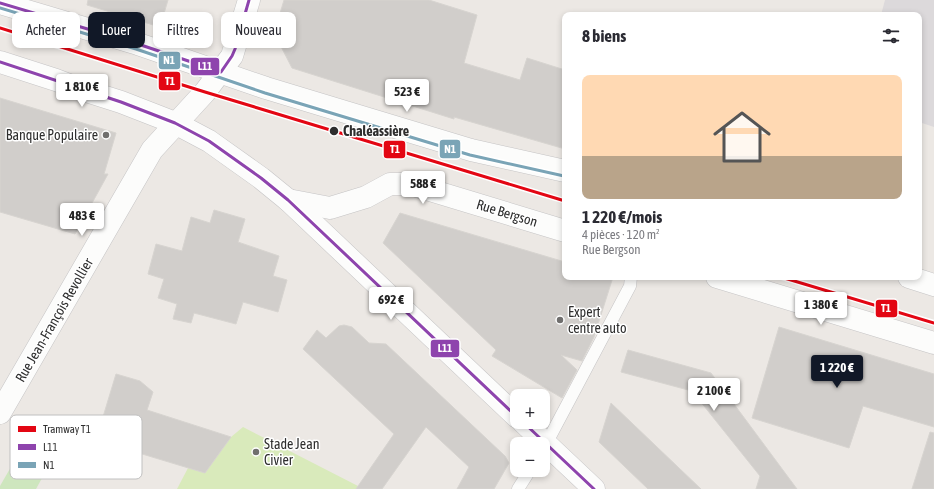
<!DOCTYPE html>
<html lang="fr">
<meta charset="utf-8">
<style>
body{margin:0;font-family:"Asap Condensed",sans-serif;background:#f2f2f3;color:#2b2b33;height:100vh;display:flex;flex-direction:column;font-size:15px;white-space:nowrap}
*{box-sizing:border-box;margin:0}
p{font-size:13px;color:#7c7c81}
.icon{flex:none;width:22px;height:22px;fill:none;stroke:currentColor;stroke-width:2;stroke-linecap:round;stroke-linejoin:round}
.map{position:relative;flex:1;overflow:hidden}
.side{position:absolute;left:562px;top:12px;width:360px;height:268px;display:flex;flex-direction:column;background:#fff;border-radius:8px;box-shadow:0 2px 6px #0003}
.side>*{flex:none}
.top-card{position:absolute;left:12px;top:12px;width:380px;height:36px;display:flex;gap:8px}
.controls{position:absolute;left:510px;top:389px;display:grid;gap:8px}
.controls a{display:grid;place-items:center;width:40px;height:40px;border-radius:8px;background:#fff;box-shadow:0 2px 6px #0003;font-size:20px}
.price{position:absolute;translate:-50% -34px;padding:0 9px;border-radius:4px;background:#fff;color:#222;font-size:13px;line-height:26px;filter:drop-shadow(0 1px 2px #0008)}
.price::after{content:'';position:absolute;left:50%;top:24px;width:12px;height:9px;margin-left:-6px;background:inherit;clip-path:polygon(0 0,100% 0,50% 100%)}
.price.active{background:#111827;color:#fff}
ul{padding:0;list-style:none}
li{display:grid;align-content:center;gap:8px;height:212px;padding:0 20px}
li span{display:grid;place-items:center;height:124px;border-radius:8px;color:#555}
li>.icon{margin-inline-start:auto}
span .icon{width:72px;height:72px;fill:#fffc;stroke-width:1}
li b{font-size:17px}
h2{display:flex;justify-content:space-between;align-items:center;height:48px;padding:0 20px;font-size:17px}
.pill{padding:0 14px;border-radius:8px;background:#fff;box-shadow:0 2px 6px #0003;font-size:14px;line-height:36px}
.pill.active{background:#111827;color:#fff}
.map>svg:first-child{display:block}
</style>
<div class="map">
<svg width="934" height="489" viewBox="0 0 934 489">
<rect width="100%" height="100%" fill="#ece8e4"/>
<polygon fill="#dcd9db" points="885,0 934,0 934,127 919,122 919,15 881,15"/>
<polygon fill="#cee6be" points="19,453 47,469 36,489 0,489 0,486"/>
<polygon fill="#d9eabb" points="243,427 358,486 361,489 177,489 188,468 205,473 231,437"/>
<g fill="#d1cecb" stroke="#d7d4d0">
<polygon points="88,0 168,0 160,27 87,5"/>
<polygon points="284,0 429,0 477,15 464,63 520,80 527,58 565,70 565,149 454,117 454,119 292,68 274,33"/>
<polygon points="0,98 116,133 104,174 108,174 75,234 0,212"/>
<polygon points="214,210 245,219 238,242 279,256 273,276 287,280 278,312 243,302 236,324 194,313 191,323 173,319 177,304 158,298 164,279 148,274 156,244 182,251 191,217 210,223"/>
<polygon points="400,213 565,262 565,277 613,277 594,337 582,361 561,355 577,370 562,398 492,356 496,350 383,243"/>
<polygon points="344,325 352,327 369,343 386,344 505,456 509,463 494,489 457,489 469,467 426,427 382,489 356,489 394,434 303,349 317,330 326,338 339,326"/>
<polygon points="779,327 934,374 934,427 863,406 849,448 752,418"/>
<polygon points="628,350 711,373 797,489 756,489 760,476 692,391 621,372"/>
<polygon points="116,374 140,381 153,392 147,410 231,437 205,473 96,440"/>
<polygon points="611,403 701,489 648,489 599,442"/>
<polygon points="930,432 934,433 934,489 912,489"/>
</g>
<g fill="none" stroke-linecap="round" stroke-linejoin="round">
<g stroke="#c5c4c5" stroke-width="13">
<g id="service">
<polyline points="544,448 630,286 631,277"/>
<polyline points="518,489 530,470"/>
</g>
</g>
<g stroke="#c5c4c5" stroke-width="23">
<g id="minor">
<polyline points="0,3 138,44 266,88 471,150 565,171"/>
<polyline points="288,200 330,208 366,197 390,184 410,184 565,231"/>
<polyline points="717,277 934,343"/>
<polyline points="909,277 934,285"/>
</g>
</g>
<g stroke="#c5c4c5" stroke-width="23">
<polyline id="tertiary" points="0,413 152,150 205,92 232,56 249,0"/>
</g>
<g stroke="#c5c4c5" stroke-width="23">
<g id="secondary">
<polyline points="0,62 56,80 77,88 121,102 175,123 209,141 261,178 288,200 517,417"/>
<polyline points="523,422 594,489"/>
</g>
</g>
<use href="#service" stroke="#fcfcfb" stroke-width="12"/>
<use href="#minor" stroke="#fcfcfb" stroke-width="22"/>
<use href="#tertiary" stroke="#fcfcfb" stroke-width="22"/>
<use href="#secondary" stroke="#fcfcfb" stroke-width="22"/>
<g stroke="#fff" stroke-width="6">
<g id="bus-1">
<polyline points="0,3 138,44 221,72 232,56 235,49 249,0"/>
<polyline points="0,62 121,102 175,123 209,141 261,178 288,200 517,417"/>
<polyline points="523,422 594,489"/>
</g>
</g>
<g stroke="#fff" stroke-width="6">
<polyline id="bus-2" points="0,8 136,49 265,93 470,155 564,176"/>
</g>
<use href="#bus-1" stroke="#8e44ad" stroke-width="3"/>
<use href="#bus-2" stroke="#7aa4b6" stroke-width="3"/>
<g stroke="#fff" stroke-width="6">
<g id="tram-1">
<polyline points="0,28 205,92 565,201"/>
<polyline points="781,277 934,323"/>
</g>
</g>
<use href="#tram-1" stroke="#e30613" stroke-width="3"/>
</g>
<circle fill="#2e2e2e" stroke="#fff" stroke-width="1.5" cx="334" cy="131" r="5"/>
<g fill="#706f6e" stroke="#fff" stroke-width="1.5">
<circle cx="106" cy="135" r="4"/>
<circle cx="560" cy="320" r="4"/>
<circle cx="256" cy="452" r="4"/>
</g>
<g text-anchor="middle" stroke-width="3" stroke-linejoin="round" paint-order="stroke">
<g font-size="14" font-weight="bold" fill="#2e2e2e" stroke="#fff" text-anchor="start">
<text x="343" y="136">Chaléassière</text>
</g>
<g font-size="14" fill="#2e2e2e" stroke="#fff" text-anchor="start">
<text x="98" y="140" text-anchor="end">Banque Populaire</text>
<text x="568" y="317">Expert<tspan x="568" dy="16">centre auto</tspan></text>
<text x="264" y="449">Stade Jean<tspan x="264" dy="16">Civier</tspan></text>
</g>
<g font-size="14" fill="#2e2e2e" stroke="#fff">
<text transform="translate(507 213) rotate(17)" y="5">Rue Bergson</text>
<text transform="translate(54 320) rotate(-60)" y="5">Rue Jean-François Revollier</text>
</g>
</g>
<rect x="10" y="415" width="132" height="64" rx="6" fill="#fff" stroke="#c0c0c0" stroke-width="1"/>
<rect x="18" y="426" width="18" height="6" fill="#e30613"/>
<rect x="18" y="444" width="18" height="6" fill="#8e44ad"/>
<rect x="18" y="462" width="18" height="6" fill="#7aa4b6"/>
<g font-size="11" fill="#2e2e2e">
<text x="43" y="433">Tramway T1</text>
<text x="43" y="451">L11</text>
<text x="43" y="469">N1</text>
</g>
<g stroke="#fff" stroke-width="1.5">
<rect x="158" y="51" width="23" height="19" rx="4" fill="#7aa4b6"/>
<rect x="190" y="57" width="30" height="19" rx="4" fill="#8e44ad"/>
<rect x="158" y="71" width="23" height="20" rx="4" fill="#e30613"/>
<rect x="439" y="139" width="22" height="20" rx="4" fill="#7aa4b6"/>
<rect x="383" y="140" width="23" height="19" rx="4" fill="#e30613"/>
<rect x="875" y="299" width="23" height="19" rx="4" fill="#e30613"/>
<rect x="430" y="339" width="30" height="19" rx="4" fill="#8e44ad"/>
</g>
<g font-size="11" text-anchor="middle" font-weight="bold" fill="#fff">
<text x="169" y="64">N1</text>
<text x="205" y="70">L11</text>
<text x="170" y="85">T1</text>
<text x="450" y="153">N1</text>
<text x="395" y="153">T1</text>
<text x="886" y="312">T1</text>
<text x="445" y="352">L11</text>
</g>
</svg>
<div class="controls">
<a>+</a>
<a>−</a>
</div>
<b class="price" style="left:82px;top:108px">1 810 €</b>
<b class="price" style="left:407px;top:113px">523 €</b>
<b class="price" style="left:423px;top:205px">588 €</b>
<b class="price" style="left:82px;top:237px">483 €</b>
<b class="price" style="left:391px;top:321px">692 €</b>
<b class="price" style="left:821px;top:326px">1 380 €</b>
<b class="price active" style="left:837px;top:389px">1 220 €</b>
<b class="price" style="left:714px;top:412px">2 100 €</b>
<div class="top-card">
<a class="pill">Acheter</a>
<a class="pill active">Louer</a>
<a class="pill">Filtres</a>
<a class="pill">Nouveau</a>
</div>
<section class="side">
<h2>8 biens<svg class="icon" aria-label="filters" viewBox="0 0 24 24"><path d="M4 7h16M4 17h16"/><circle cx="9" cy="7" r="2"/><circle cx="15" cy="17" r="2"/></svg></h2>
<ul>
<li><span style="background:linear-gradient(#ffd9b3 65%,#b9a48a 0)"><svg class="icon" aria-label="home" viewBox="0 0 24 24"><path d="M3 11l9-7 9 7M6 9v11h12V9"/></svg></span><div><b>1 220 €/mois</b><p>4 pièces · 120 m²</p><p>Rue Bergson</p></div></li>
</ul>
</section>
</div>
